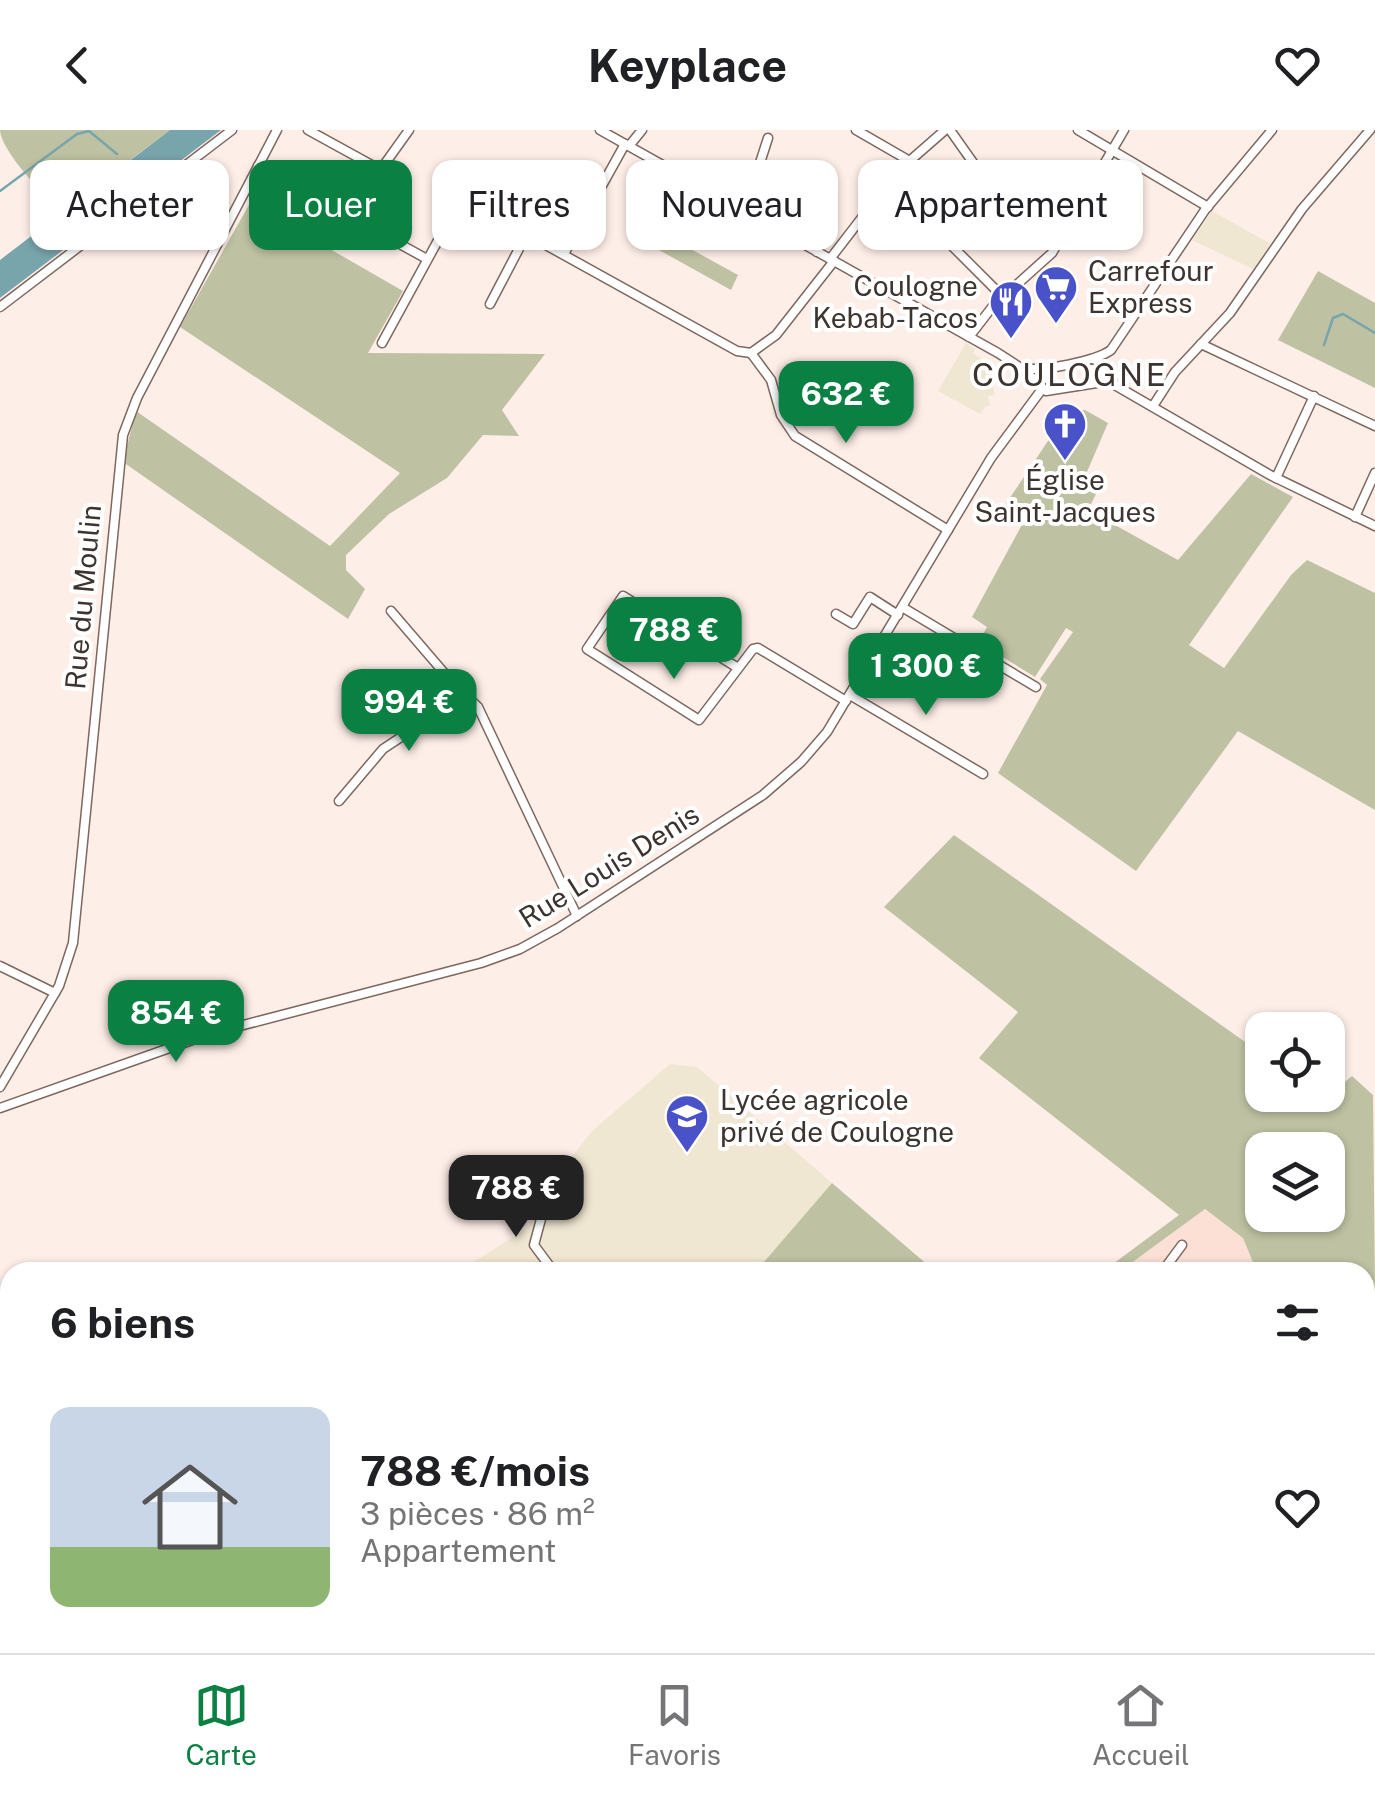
<!DOCTYPE html>
<html lang="fr">
<meta charset="utf-8">
<style>
body{margin:0;font-family:"Public Sans",sans-serif;background:#f2f2f2;color:#202124;height:100vh;display:flex;flex-direction:column;font-size:38px;white-space:nowrap}
*{box-sizing:border-box;margin:0}
p{font-size:32px;color:#757577}
.icon{flex:none;width:55px;height:55px;fill:none;stroke:currentColor;stroke-width:2;stroke-linecap:round;stroke-linejoin:round}
.map{position:relative;flex:1;overflow:hidden}
.details{position:absolute;left:0px;top:1132px;width:1375px;height:392px;display:flex;flex-direction:column;background:#fff;border-radius:30px 30px 0 0;box-shadow:0 2px 8px #0004}
.details>*{flex:none}
.guide{position:absolute;left:30px;top:30px;width:1315px;height:90px;display:flex;gap:20px}
.buttons{position:absolute;left:1245px;top:882px;display:grid;gap:20px}
.buttons a{display:grid;place-items:center;width:100px;height:100px;border-radius:20px;background:#fff;box-shadow:0 2px 8px #0004;font-size:50px}
.price{position:absolute;translate:-50% -85px;padding:0 22px;border-radius:20px;background:#0b8043;color:#fff;font-size:32px;line-height:65px;filter:drop-shadow(0 2px 5px #0008)}
.price::after{content:'';position:absolute;left:50%;top:60px;width:30px;height:22px;margin-left:-15px;background:inherit;clip-path:polygon(0 0,100% 0,50% 100%)}
.price.selected{background:#222;color:#fff}
ul{padding:0;list-style:none}
li{display:flex;align-items:center;gap:30px;height:250px;padding:0 50px}
li+li{border-top:2px solid #e0e0e0}
li span{display:grid;place-items:center;flex:none;width:280px;height:200px;border-radius:20px;color:#555}
li>.icon{margin-inline-start:auto}
span .icon{width:120px;height:120px;fill:#fffc;stroke-width:1}
li b{font-size:42px}
h2{display:flex;justify-content:space-between;align-items:center;height:120px;padding:0 50px;font-size:42px}
.chip{padding:0 35px;border-radius:20px;background:#fff;box-shadow:0 2px 8px #0004;font-size:35px;line-height:90px}
.chip.selected{background:#0b8043;color:#fff}
header{display:flex;justify-content:space-between;align-items:center;height:130px;padding:0 50px;background:#fff;font-size:45px;font-weight:700}
.tabs{display:flex;justify-content:space-around;align-items:center;height:140px;border-top:2px solid #e0e0e0;background:#fff;font-size:28px;color:#757577}
.tabs a{display:grid;justify-items:center;gap:5px}
.tabs .selected{color:#0b8043}
.map>svg:first-child{display:block}
</style>
<header><svg class="icon" aria-label="back" viewBox="0 0 24 24"><path d="M15 5l-7 7 7 7"/></svg>Keyplace<svg class="icon" aria-label="heart" viewBox="0 0 24 24"><path d="M12 20l-8-8c-3-5 5-10 8-4 3-6 11-1 8 4z"/></svg></header>
<div class="map">
<svg width="1375" height="1523" viewBox="0 0 1375 1523">
<rect width="100%" height="100%" fill="#feeee8"/>
<polygon fill="#fce0d6" points="1204,1079 1243,1108 1257,1142 1119,1142"/>
<g fill="#f0e7d2">
<polygon points="1212,81 1273,115 1255,140 1192,110"/>
<polygon points="966,213 975,219 973,224 991,233 995,251 992,252 995,265 988,266 990,276 985,277 980,284 938,261"/>
<polygon points="670,934 697,937 832,1053 758,1139 762,1142 458,1142 527,1098 556,1047 592,1001"/>
</g>
<g fill="#bec2a2" fill-rule="evenodd">
<path d="M0 0H170L64 80C46 70 1 21 0 0Z"/>
<polygon points="250,73 403,161 368,223 545,224 502,280 519,306 483,305 447,348 389,384 346,425 346,440 365,459 348,489 123,332 136,281 330,416 400,343 180,197"/>
<polygon points="640,91 738,145 731,160 632,105"/>
<polygon points="1318,141 1375,173 1375,258 1278,210"/>
<polygon points="1076,280 1085,280 1108,293 1083,351 1098,360 1088,380 1178,430 1251,344 1293,367 1189,515 1224,538 1291,445 1307,430 1375,463 1375,680 1238,601 1136,741 998,643 1047,555 1040,549 1073,502 1066,498 1035,547 979,512 987,497 972,487 1025,389 1003,378 1052,305 1066,292 1064,288"/>
<path d="M954 705 1262 924V965L1325 968 1352 946 1373 965 1375 1162 1365 1164V1142H1257L1243 1108 1205 1079 1119 1142H1102L1179 1085 979 928 1018 882 884 777ZM1262 1020H1328V1085H1262Z"/>
<polygon points="832,1053 936,1142 762,1142 758,1139"/>
<polygon points="1375,1179 1375,1523 1197,1523 1189,1515 1365,1515 1365,1182"/>
</g>
<polygon fill="#78a5ac" points="170,0 221,0 0,168 0,130"/>
<g fill="none" stroke-linecap="round" stroke-linejoin="round">
<g stroke="#78a5ac" stroke-width="2.5">
<polyline points="0,61 77,4 89,1 117,24"/>
<polyline points="1324,215 1333,188 1343,184 1375,203"/>
<polyline points="1365,1187 1375,1184"/>
<polyline points="0,1414 10,1414"/>
</g>
<g stroke="#7e675f" stroke-width="11">
<g id="minor">
<polyline points="308,0 379,39"/>
<polyline points="600,0 998,223 1024,240 1046,261 1103,252 1113,254 1270,345 1375,396"/>
<polyline points="856,0 908,30"/>
<polyline points="950,0 1003,75 1011,62 1012,45 978,40"/>
<polyline points="1078,0 1208,77"/>
<polyline points="629,16 642,0"/>
<polyline points="258,36 427,129"/>
<polyline points="758,39 787,53 804,55 815,63 818,74 817,122"/>
<polyline points="897,42 939,103 1003,167"/>
<polyline points="458,57 488,74"/>
<polyline points="727,71 758,39 768,8"/>
<polyline points="326,74 384,35 409,0"/>
<polyline points="526,104 737,221 751,223"/>
<polyline points="564,124 625,14"/>
<polyline points="830,129 897,42 945,0"/>
<polyline points="490,174 534,90"/>
<polyline points="0,177 232,0"/>
<polyline points="969,207 993,176 1052,123 1124,0"/>
<polyline points="382,213 465,61"/>
<polyline points="1201,214 1375,296"/>
<polyline points="751,223 771,250 781,285 795,306 948,400"/>
<polyline points="751,223 776,205 834,131"/>
<polyline points="1093,229 1099,232 1113,251"/>
<path d="M1023 238C1042 242 1096 231 1111 220L1205 80 1272 0"/>
<polyline points="1153,276 1175,242 1230,183 1302,79 1370,0"/>
<polyline points="1276,348 1314,266"/>
<polyline points="1355,387 1375,343"/>
<polyline points="902,477 1036,557"/>
<polyline points="391,481 452,552 478,577 577,786"/>
<polyline points="836,484 853,494 870,467 898,485"/>
<polyline points="738,538 623,466 587,519 699,590 753,519 758,518 846,571"/>
<polyline points="850,565 983,644"/>
<polyline points="339,671 383,619 466,564"/>
<polyline points="0,836 55,863"/>
<polyline points="0,957 59,856 73,813 123,305 137,268 277,0"/>
<polyline points="0,978 209,904 481,833 520,819 558,798 763,665 801,632 827,602 991,328 1042,259"/>
<polyline points="548,1063 534,1115 554,1142"/>
<polyline points="1162,1142 1182,1115"/>
<polyline points="1365,1448 1375,1462"/>
</g>
</g>
<g stroke="#7e675f" stroke-width="14">
<g id="major">
<polyline points="1365,1174 1375,1171"/>
<polyline points="0,1403 10,1403"/>
</g>
</g>
<use href="#minor" stroke="#fff" stroke-width="8"/>
<use href="#major" stroke="#fff" stroke-width="10"/>
</g>
<defs>
<g id="supermarket-pin" transform="scale(2.25)"><path d="M0 17L-7.5 6A9.5 9.5 0 1 1 7.5 6Z" fill="#4952c8" stroke="#fff"/><path d="M-6-5.5h2.5l.6 2H6L4.5 2H-2.5L-4.4-4H-6ZM-1.5 3.2a1.3 1.3 0 1 0 .1 0ZM3 3.2a1.3 1.3 0 1 0 .1 0Z" fill="#fff"/></g>
<g id="restaurant-pin" transform="scale(2.25)"><path d="M0 17L-7.5 6A9.5 9.5 0 1 1 7.5 6Z" fill="#4952c8" stroke="#fff"/><path d="M-5-6h1v4h1v-4h1v4h1v-4h1v5L-1.5 .5V6h-2V.5L-5-1ZM5-6V6H3V1.5H1.5Q1.5-4 5-6Z" fill="#fff"/></g>
<g id="church-pin" transform="scale(2.25)"><path d="M0 17L-7.5 6A9.5 9.5 0 1 1 7.5 6Z" fill="#4952c8" stroke="#fff"/><path d="M-1.2-6h2.4v3.5h3.3v2.4h-3.3V6h-2.4V-.1h-3.3v-2.4h3.3Z" fill="#fff"/></g>
<g id="school-pin" transform="scale(2.25)"><path d="M0 17L-7.5 6A9.5 9.5 0 1 1 7.5 6Z" fill="#4952c8" stroke="#fff"/><path d="M0-5L7-2L0 1L-7-2ZM-4 1L0 2.5L4 1V4Q0 6-4 4Z" fill="#fff"/></g>
</defs>
<g fill-rule="evenodd">
<use href="#supermarket-pin" x="1056" y="157"/>
<use href="#restaurant-pin" x="1011" y="172"/>
<use href="#church-pin" x="1065" y="294"/>
<use href="#school-pin" x="687" y="986"/>
</g>
<g text-anchor="middle" stroke-width="8" stroke-linejoin="round" paint-order="stroke">
<g font-size="28" fill="#3d332f" stroke="#fff" text-anchor="start">
<text x="1088" y="151">Carrefour<tspan x="1088" dy="32">Express</tspan></text>
<text x="978" y="166" text-anchor="end">Coulogne<tspan x="978" dy="32">Kebab-Tacos</tspan></text>
<text x="1065" y="360" text-anchor="middle">Église<tspan x="1065" dy="32">Saint-Jacques</tspan></text>
<text x="720" y="980">Lycée agricole<tspan x="720" dy="32">privé de Coulogne</tspan></text>
</g>
<g font-size="28" fill="#3d332f" stroke="#fff">
<text transform="translate(83 467) rotate(-85)" y="10">Rue du Moulin</text>
<text transform="translate(609 736) rotate(-32)" y="10">Rue Louis Denis</text>
</g>
<g font-size="32" letter-spacing="2.5" fill="#3d332f" stroke="#fff">
<text x="1070" y="256">COULOGNE</text>
</g>
</g>
</svg>
<div class="buttons">
<a><svg class="icon" aria-label="locate" viewBox="0 0 24 24"><circle cx="12" cy="12" r="6"/><path d="M12 2v4M12 18v4M2 12h4M18 12h4"/></svg></a>
<a><svg class="icon" aria-label="layers" viewBox="0 0 24 24"><path d="M12 4l9 5-9 5-9-5zM3 14l9 5 9-5"/></svg></a>
</div>
<b class="price" style="left:846px;top:316px">632 €</b>
<b class="price" style="left:674px;top:552px">788 €</b>
<b class="price" style="left:926px;top:588px">1 300 €</b>
<b class="price" style="left:409px;top:624px">994 €</b>
<b class="price" style="left:176px;top:935px">854 €</b>
<b class="price selected" style="left:516px;top:1110px">788 €</b>
<div class="guide">
<a class="chip">Acheter</a>
<a class="chip selected">Louer</a>
<a class="chip">Filtres</a>
<a class="chip">Nouveau</a>
<a class="chip">Appartement</a>
</div>
<section class="details">
<h2>6 biens<svg class="icon" aria-label="filters" viewBox="0 0 24 24"><path d="M4 7h16M4 17h16"/><circle cx="9" cy="7" r="2"/><circle cx="15" cy="17" r="2"/></svg></h2>
<ul>
<li><span style="background:linear-gradient(#c9d6e8 70%,#8fb573 0)"><svg class="icon" aria-label="home" viewBox="0 0 24 24"><path d="M3 11l9-7 9 7M6 9v11h12V9"/></svg></span><div><b>788 €/mois</b><p>3 pièces · 86 m²</p><p>Appartement</p></div><svg class="icon" aria-label="heart" viewBox="0 0 24 24"><path d="M12 20l-8-8c-3-5 5-10 8-4 3-6 11-1 8 4z"/></svg></li>
</ul>
</section>
</div>
<nav class="tabs">
<a class="selected"><svg class="icon" aria-label="map" viewBox="0 0 24 24"><path d="M3 6l6-2 6 2 6-2v14l-6 2-6-2-6 2zM9 4v14M15 6v14"/></svg>Carte</a>
<a><svg class="icon" aria-label="saved" viewBox="0 0 24 24"><path d="M7 4h10v16l-5-4-5 4z"/></svg>Favoris</a>
<a><svg class="icon" aria-label="home" viewBox="0 0 24 24"><path d="M3 11l9-7 9 7M6 9v11h12V9"/></svg>Accueil</a>
</nav>
